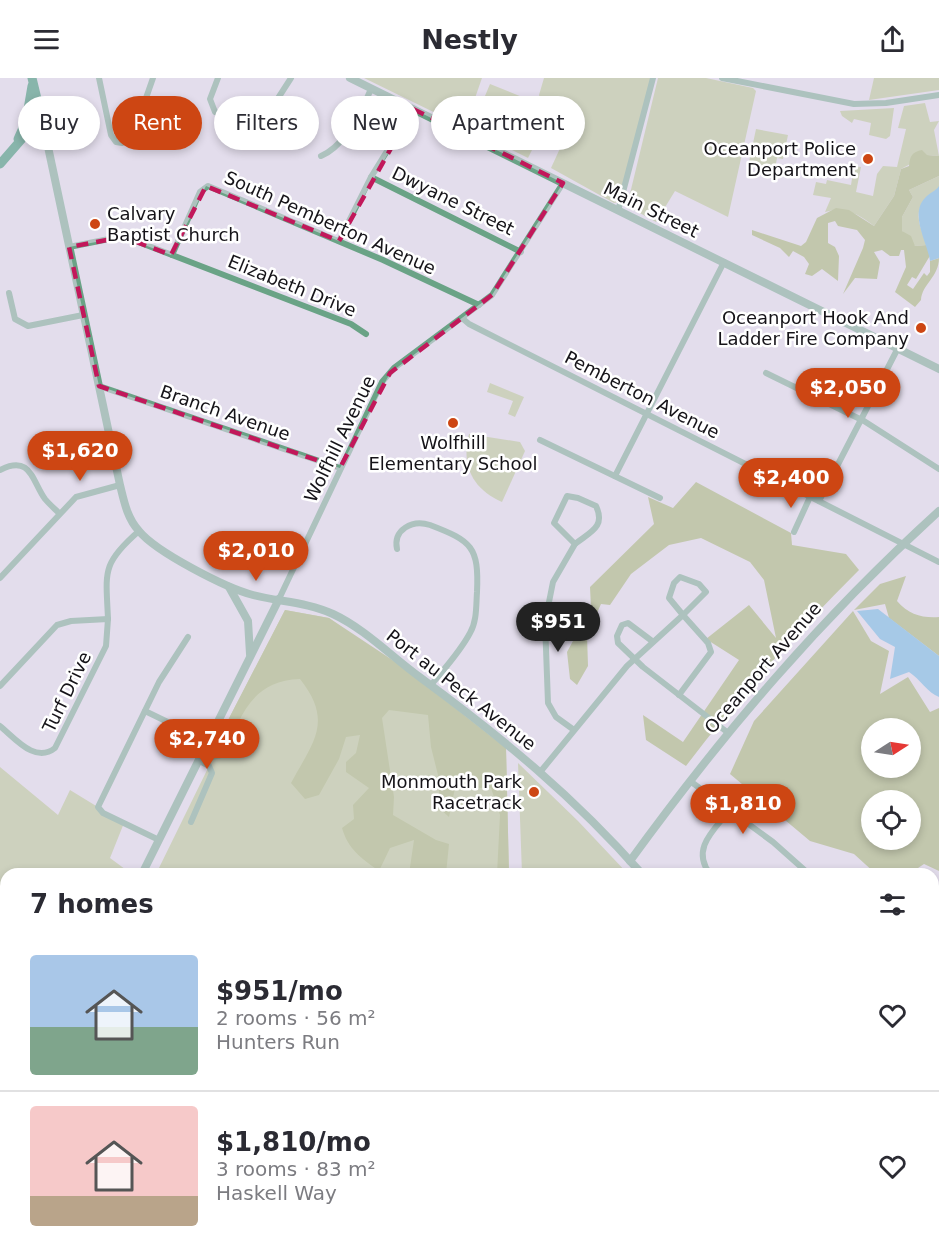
<!DOCTYPE html>
<meta charset="utf-8">
<style>
body{margin:0;font-family:"DejaVu Sans",sans-serif;background:#f7f7f7;color:#2b2b33;height:100vh;display:flex;flex-direction:column;font-size:22px;white-space:nowrap}
*{box-sizing:border-box;margin:0}
p{font-size:20px;color:#7c7c81}
.icon{flex:none;width:33px;height:33px;fill:none;stroke:currentColor;stroke-width:2;stroke-linecap:round;stroke-linejoin:round}
.map{position:relative;flex:1;overflow:hidden}
.sheet{position:absolute;left:0px;top:790px;width:939px;height:386px;display:flex;flex-direction:column;background:#fff;border-radius:18px 18px 0 0;box-shadow:0 3px 9px #0003}
.sheet>*{flex:none}
.top-card{position:absolute;left:18px;top:18px;width:600px;height:54px;display:flex;gap:12px}
.needle{width:39px;rotate:78deg}
.tools{position:absolute;left:861px;top:640px;display:grid;gap:12px}
.tools a{display:grid;place-items:center;width:60px;height:60px;border-radius:50%;background:#fff;box-shadow:0 3px 9px #0003;font-size:30px}
.price{position:absolute;translate:-50% -51px;padding:0 14px;border-radius:21px;background:#cd4613;color:#fff;font-size:20px;line-height:39px;filter:drop-shadow(0 2px 3px #0008)}
.price::after{content:'';position:absolute;left:50%;top:36px;width:18px;height:14px;margin-left:-9px;background:inherit;clip-path:polygon(0 0,100% 0,50% 100%)}
.price.active{background:#222;color:#fff}
ul{padding:0;list-style:none}
li{display:flex;align-items:center;gap:18px;height:150px;padding:0 30px}
li+li{border-top:2px solid #e1e1e2}
li span{display:grid;place-items:center;flex:none;width:168px;height:120px;border-radius:6px;color:#555}
li>.icon{margin-inline-start:auto}
span .icon{width:72px;height:72px;fill:#fffc;stroke-width:1}
li b{font-size:26px}
h2{display:flex;justify-content:space-between;align-items:center;height:72px;padding:0 30px;font-size:26px}
.tag{padding:0 21px;border-radius:27px;background:#fff;box-shadow:0 3px 9px #0003;font-size:21px;line-height:54px}
.tag.active{background:#cd4613;color:#fff}
header{display:flex;justify-content:space-between;align-items:center;height:78px;padding:0 30px;background:#fff;font-size:27px;font-weight:600}
.map>svg:first-child{display:block}
</style>
<header><svg class="icon" aria-label="menu" viewBox="0 0 24 24"><path d="M4 6h16M4 12h16M4 18h16"/></svg>Nestly<svg class="icon" aria-label="share" viewBox="0 0 24 24"><path d="M12 15V3M7 8l5-5 5 5M5 13v7h14v-7"/></svg></header>
<div class="map">
<svg width="939" height="1175" viewBox="0 0 939 1175">
<rect width="100%" height="100%" fill="#e3ddec"/>
<g fill="#b2c485">
<polygon points="364,0 482,0 467,43 462,48"/>
<polygon points="544,0 651,0 618,124 614,125 551,90 562,66 541,54 528,80 474,53 472,49 490,6 564,36 565,28 540,20 539,17"/>
<polygon points="658,0 706,0 753,10 756,13 728,139 675,113 656,144 627,128"/>
<polygon points="874,0 939,0 939,12 869,22"/>
<path d="M925 25 930 44 939 43 934 52 939 78 927 77 901 91 894 118 874 148C859 136 844 128 825 134L831 120 813 117 816 104 826 106 827 102 851 107 854 88 861 89 856 114 873 118 877 96 883 88 897 89 906 51 898 50 904 28Z"/>
<polygon points="894,30 890,58 886,61 869,57 871,45 854,41 852,45 842,38 840,33"/>
<polygon points="756,51 788,57 783,81 777,80 775,91 749,84"/>
<path d="M939 98V110C911 129 917 140 927 167L915 168 902 153V139L913 119 909 112Z"/>
<polygon points="490,305 524,319 515,339 508,336 513,323 487,314"/>
<path d="M469 356 520 364 525 373 502 424C472 411 461 387 469 356Z"/>
<polygon points="285,532 329,540 506,670 509,796 156,796 209,688 209,679"/>
<polygon points="518,685 578,743 628,796 522,796"/>
<polygon points="0,689 58,737 70,712 124,745 110,780 129,794 128,796 6,796 6,1007 0,1017"/>
<polygon points="933,1055 939,1060 939,1175 530,1175 530,1170 933,1170"/>
<polygon points="203,1170 517,1170 517,1175 211,1175"/>
</g>
<g fill="#99ae5f" fill-rule="evenodd">
<path d="M922 72 927 77 939 78V98L909 112 913 119 902 139V153L911 158 915 168 927 167 931 176 916 201 912 199 907 207 913 211 924 195 927 198 930 194V183L939 180C939 199 922 206 921 222L915 229 895 214 906 189 904 172H901L899 178H890L882 172 874 174 880 184 877 201 855 200 843 216 863 170 865 162 857 152 838 148 835 143 828 145V165L835 169 839 178 838 203 822 191 812 198 805 196 809 186 804 179 793 173 789 179 780 170 752 157V152L801 168 806 164 817 140 836 130 849 132 874 148 894 118 901 91 909 88C910 78 912 74 922 72Z"/>
<path d="M696 404 791 455 792 467 846 476 859 492C797 554 739 618 686 688L646 662 643 637 683 664 739 582 706 561 749 527 776 560 764 502 750 484 701 460 669 467 631 496 610 527 601 526 587 557 588 588 577 607 570 601 567 574 591 530 590 509 654 446 648 419 673 430Z"/>
<path d="M906 498 897 523C909 537 922 540 939 539V578L889 540 885 526 854 532 880 506Z"/>
<path d="M285 532 329 540 403 589 506 670 509 796H497L500 737 491 710H455L449 739 440 731 438 697 431 669 428 637 389 632 382 640 394 719 393 737 436 762 449 766 446 796H436L430 790 421 796H409L414 762 390 770 379 793C361 780 348 771 342 750L354 741 353 727 369 710 346 694V684L356 675 360 657 346 659 339 681 319 717 305 721 291 705C313 664 334 644 300 601 249 603 241 640 222 680L213 682 209 679Z"/>
<path d="M853 533 871 563 889 573 880 616 908 599 930 634 939 630V793L924 786 909 796H876L854 776 810 763 730 696 754 643ZM872 651H910V690H872ZM872 723H910V762H872Z"/>
</g>
<g fill="#5cb2e1">
<path d="M939 108V180L930 183C928 166 909 136 925 120 929 115 936 113 939 108Z"/>
<path d="M878 531 939 578V619C928 615 920 601 909 594L890 601 895 569 880 561 857 533Z"/>
</g>
<g fill="none" stroke-linecap="round" stroke-linejoin="round">
<g stroke="#6aa386" stroke-width="6">
<polyline points="99,0 111,57 116,64 122,65 132,60 153,0"/>
<polyline points="218,0 210,21 215,34 251,50 262,45 291,0"/>
<polyline points="722,0 854,26 886,25 939,17"/>
<path d="M321 78C345 68 361 35 371 11"/>
<polyline points="371,99 521,174"/>
<polyline points="618,133 653,0"/>
<polyline points="339,163 371,99 413,31"/>
<polyline points="69,169 119,159 128,160 351,246 366,256"/>
<polyline points="172,177 200,114 208,108 383,182 479,227"/>
<polyline points="9,215 15,241 28,248 83,237"/>
<polyline points="462,240 469,246 939,484"/>
<polyline points="766,295 864,343 939,391"/>
<polyline points="99,308 340,390"/>
<polyline points="540,362 660,420"/>
<path d="M0 392C31 376 32 403 45 421 49 426 55 431 59 435"/>
<polyline points="615,398 724,184"/>
<path d="M567 418 578 420 596 428C606 449 590 454 575 466L554 445Z"/>
<polyline points="819,423 898,270"/>
<polyline points="794,454 810,419"/>
<path d="M397 471C393 452 412 441 430 447 472 463 479 469 477 514 476 528 477 543 470 555 460 574 444 591 431 607"/>
<polygon points="680,499 699,506 706,514 683,537 669,520 674,505"/>
<polyline points="0,500 76,419 120,407"/>
<polyline points="279,521 382,304 394,290 492,217 563,105"/>
<path d="M108 541C106 494 101 486 139 453"/>
<polyline points="652,563 628,545 622,547 617,558 618,565 643,589 727,654"/>
<path d="M0 608 57 547 71 543 108 541 106 568 55 670C35 686 15 660 0 648"/>
<polyline points="145,633 207,663"/>
<polyline points="574,652 556,639 548,625 545,544 553,504 575,466"/>
<polyline points="541,693 627,588 683,537 708,565 711,574 679,617"/>
<polyline points="690,703 773,764 809,796"/>
<polyline points="191,744 212,695 209,688 198,682"/>
<polyline points="159,762 103,735 98,729 159,604 188,559"/>
<path d="M710 796C691 771 713 753 729 733"/>
<polyline points="201,1170 208,1175"/>
<polyline points="460,1175 465,1170"/>
<polyline points="844,1175 846,1170"/>
</g>
<g stroke="#6aa386" stroke-width="8">
<polyline points="350,0 939,291"/>
<path d="M44 50 120 407C124 423 127 440 139 453 156 474 226 510 253 517 280 524 307 524 333 536 365 551 392 579 421 600 504 661 574 719 642 796"/>
<polyline points="229,509 248,543 250,576"/>
<path d="M630 783C723 655 821 540 939 433"/>
<polyline points="142,796 279,521"/>
<polyline points="0,1040 6,1032"/>
<polyline points="933,1044 939,1049"/>
</g>
<g stroke="#1a855b" stroke-width="9">
<polyline points="18,61 26,43 32,8"/>
<polyline points="0,86 27,55 44,50 32,0"/>
<polyline points="933,890 939,883"/>
<polyline points="933,900 939,893"/>
<polyline points="687,1175 689,1170"/>
</g>
</g>
<path d="M0 0H939V1175H0ZM413 31 563 105 492 217 390 295 340 390 99 308 69 169 123 159 171 177 206 108 339 163Z" fill="#e3ddec" fill-opacity=".55" fill-rule="evenodd"/>
<path fill="none" stroke="#c2185b" stroke-width="4.5" stroke-dasharray="12 8" stroke-linejoin="round" d="M413 31 563 105 492 217 390 295 340 390 99 308 69 169 123 159 171 177 206 108 339 163Z"/>
<g fill="#cd4613" stroke="#fff" stroke-width="2">
<circle cx="868" cy="81" r="6"/>
<circle cx="95" cy="146" r="6"/>
<circle cx="921" cy="250" r="6"/>
<circle cx="453" cy="345" r="6"/>
<circle cx="534" cy="714" r="6"/>
</g>
<g text-anchor="middle" stroke-width="5" stroke-linejoin="round" paint-order="stroke">
<g font-size="18" fill="#151318" stroke="#fff" text-anchor="end">
<text x="856" y="77">Oceanport Police<tspan x="856" dy="21">Department</tspan></text>
<text x="107" y="142" text-anchor="start">Calvary<tspan x="107" dy="21">Baptist Church</tspan></text>
<text x="909" y="246">Oceanport Hook And<tspan x="909" dy="21">Ladder Fire Company</tspan></text>
<text x="453" y="371" text-anchor="middle">Wolfhill<tspan x="453" dy="21">Elementary School</tspan></text>
<text x="522" y="710">Monmouth Park<tspan x="522" dy="21">Racetrack</tspan></text>
</g>
<g font-size="18" fill="#151318" stroke="#fff">
<text transform="translate(453 123) rotate(26)" y="6">Dwyane Street</text>
<text transform="translate(651 132) rotate(26)" y="6">Main Street</text>
<text transform="translate(330 145) rotate(24)" y="6">South Pemberton Avenue</text>
<text transform="translate(292 208) rotate(22)" y="6">Elizabeth Drive</text>
<text transform="translate(642 317) rotate(27)" y="6">Pemberton Avenue</text>
<text transform="translate(225 335) rotate(19)" y="6">Branch Avenue</text>
<text transform="translate(340 361) rotate(-64)" y="6">Wolfhill Avenue</text>
<text transform="translate(763 590) rotate(-49)" y="6">Oceanport Avenue</text>
<text transform="translate(461 612) rotate(38)" y="6">Port au Peck Avenue</text>
<text transform="translate(67 614) rotate(-64)" y="6">Turf Drive</text>
</g>
</g>
</svg>
<div class="tools">
<a><svg class="needle" viewBox="-14 -14 28 28"><path d="M0-13l5 13h-10z" fill="#e53935"/><path d="M0 13l5-13h-10z" fill="#7c7c81"/></svg></a>
<a><svg class="icon" aria-label="locate" viewBox="0 0 24 24"><circle cx="12" cy="12" r="6"/><path d="M12 2v4M12 18v4M2 12h4M18 12h4"/></svg></a>
</div>
<b class="price" style="left:848px;top:341px">$2,050</b>
<b class="price" style="left:80px;top:404px">$1,620</b>
<b class="price" style="left:791px;top:431px">$2,400</b>
<b class="price" style="left:256px;top:504px">$2,010</b>
<b class="price active" style="left:558px;top:575px">$951</b>
<b class="price" style="left:207px;top:692px">$2,740</b>
<b class="price" style="left:743px;top:757px">$1,810</b>
<div class="top-card">
<a class="tag">Buy</a>
<a class="tag active">Rent</a>
<a class="tag">Filters</a>
<a class="tag">New</a>
<a class="tag">Apartment</a>
</div>
<section class="sheet">
<h2>7 homes<svg class="icon" aria-label="filters" viewBox="0 0 24 24"><path d="M4 7h16M4 17h16"/><circle cx="9" cy="7" r="2"/><circle cx="15" cy="17" r="2"/></svg></h2>
<ul>
<li><span style="background:linear-gradient(#a9c7e8 60%,#7fa58c 0)"><svg class="icon" aria-label="home" viewBox="0 0 24 24"><path d="M3 11l9-7 9 7M6 9v11h12V9"/></svg></span><div><b>$951/mo</b><p>2 rooms · 56 m²</p><p>Hunters Run</p></div><svg class="icon" aria-label="heart" viewBox="0 0 24 24"><path d="M12 20l-8-8c-3-5 5-10 8-4 3-6 11-1 8 4z"/></svg></li>
<li><span style="background:linear-gradient(#f6c9c9 75%,#b9a48a 0)"><svg class="icon" aria-label="home" viewBox="0 0 24 24"><path d="M3 11l9-7 9 7M6 9v11h12V9"/></svg></span><div><b>$1,810/mo</b><p>3 rooms · 83 m²</p><p>Haskell Way</p></div><svg class="icon" aria-label="heart" viewBox="0 0 24 24"><path d="M12 20l-8-8c-3-5 5-10 8-4 3-6 11-1 8 4z"/></svg></li>
</ul>
</section>
</div>
